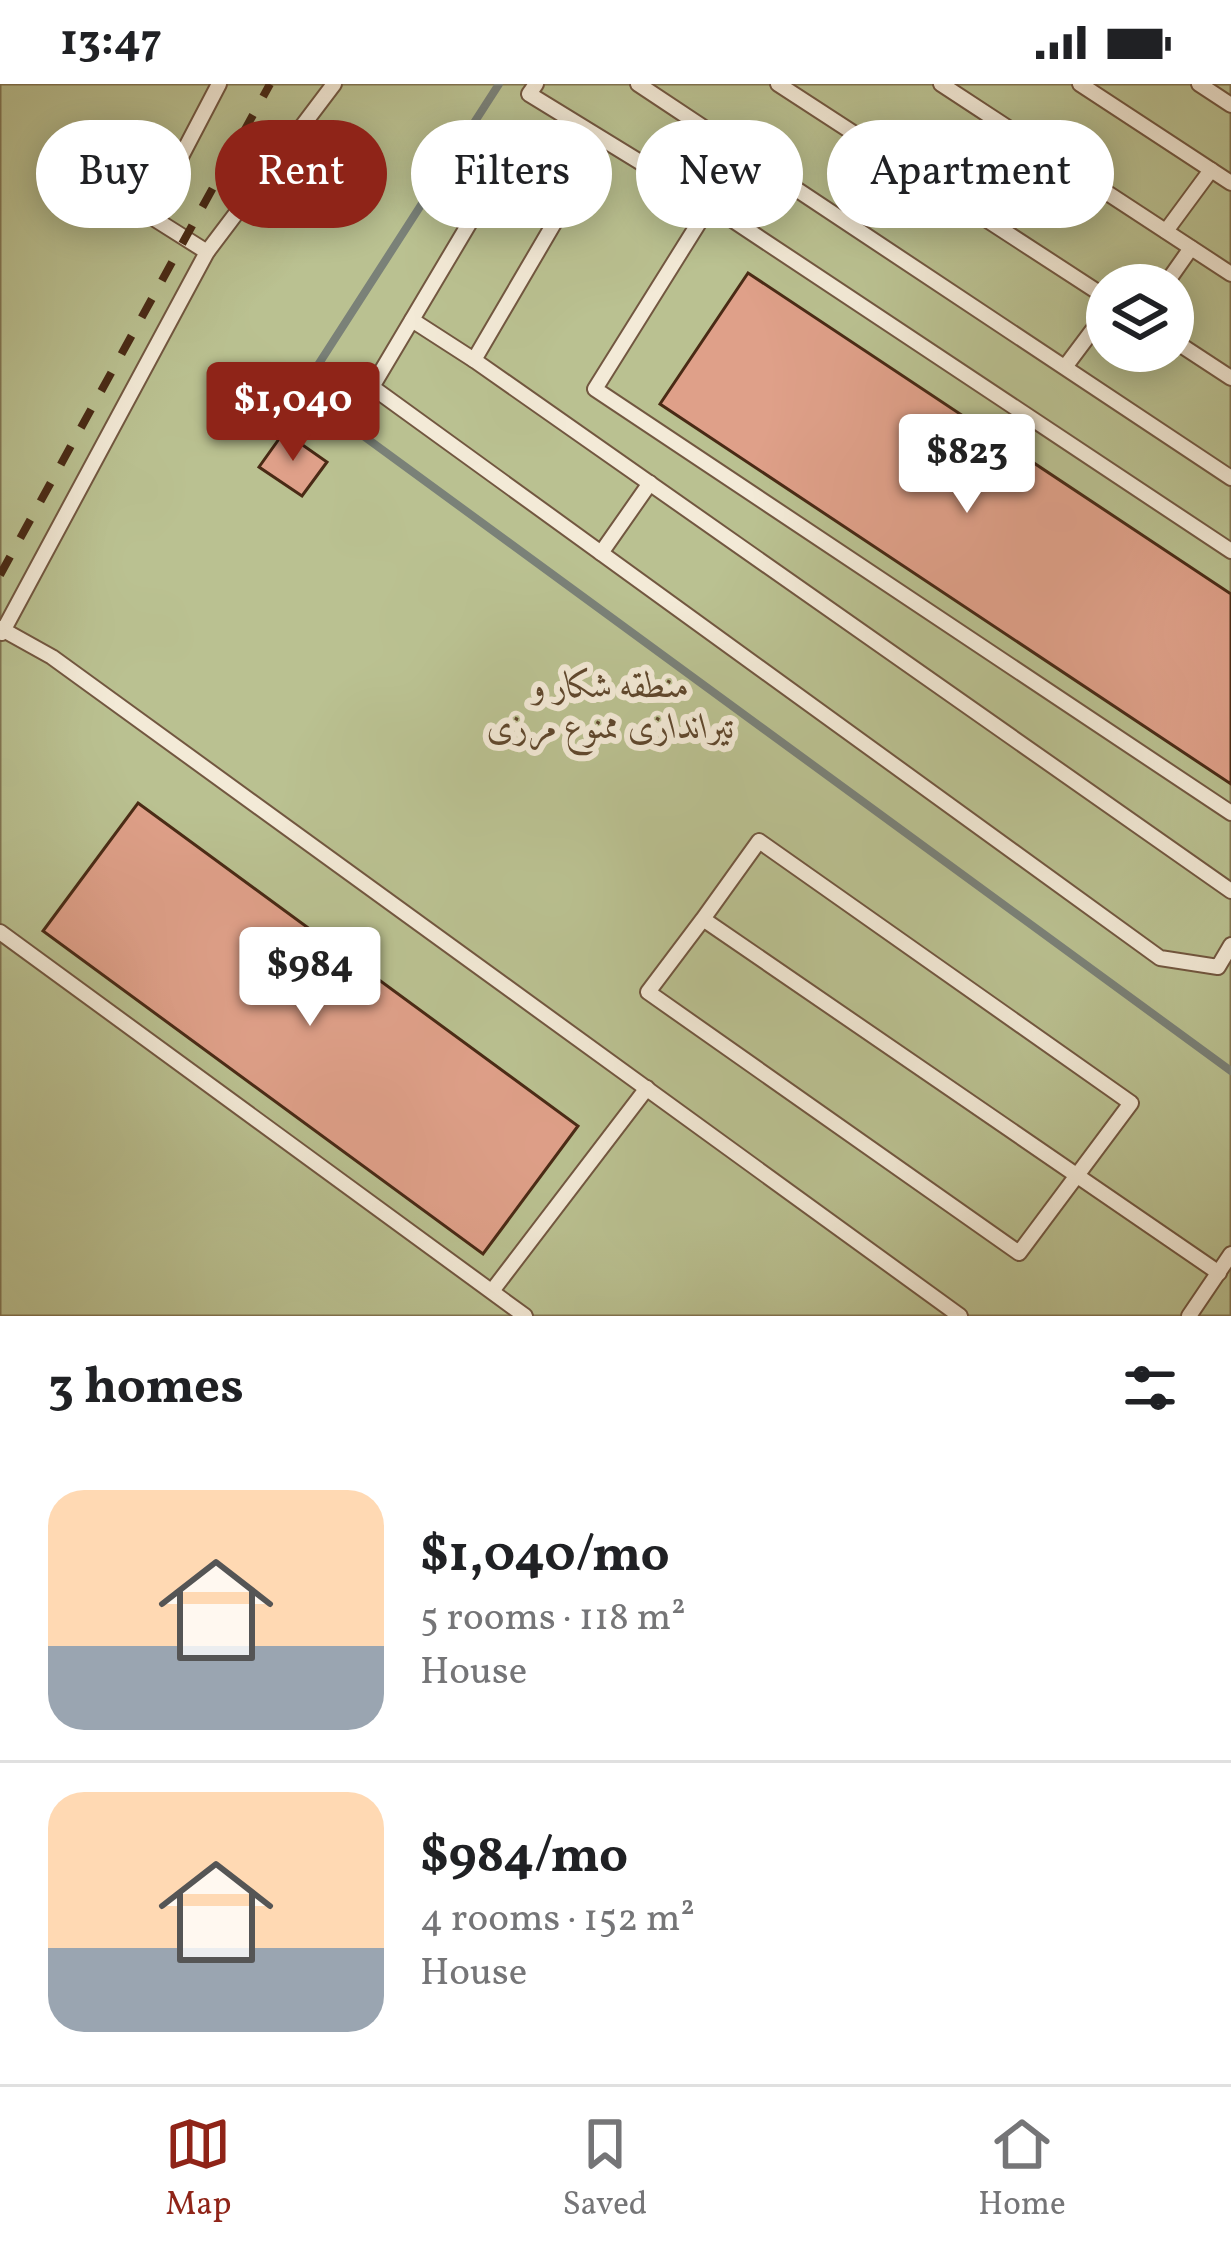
<!DOCTYPE html>
<meta charset="utf-8">
<style>
body{margin:0;font-family:Vollkorn,Amiri,serif;background:#f6f6f6;color:#202124;height:100vh;display:flex;flex-direction:column;font-size:45px;white-space:nowrap}
*{box-sizing:border-box;margin:0}
p{font-size:39px;color:#757577}
.icon{flex:none;width:66px;height:66px;fill:none;stroke:currentColor;stroke-width:2;stroke-linecap:round;stroke-linejoin:round}
.map{position:relative;height:1232px;overflow:hidden}
.drawer{display:flex;flex-direction:column;background:#fff;flex:1}
.drawer>*{flex:none}
.hud{position:absolute;left:36px;top:36px;width:1161px;height:108px;display:flex;gap:24px}
.tools{position:absolute;left:1086px;top:180px;display:grid;gap:24px}
.tools a{display:grid;place-items:center;width:108px;height:108px;border-radius:50%;background:#fff;box-shadow:0 6px 30px #0003;font-size:60px}
.price{position:absolute;translate:-50% -102px;padding:0 27px;border-radius:12px;background:#fff;color:#222;font-size:39px;line-height:78px;filter:drop-shadow(0 3px 6px #0008)}
.price::after{content:'';position:absolute;left:50%;top:72px;width:36px;height:27px;margin-left:-18px;background:inherit;clip-path:polygon(0 0,100% 0,50% 100%)}
.price.active{background:#8f2418;color:#fff}
ul{padding:0;list-style:none}
li{display:flex;align-items:center;gap:36px;height:300px;padding:0 48px}
li+li{border-top:3px solid #e0e0e0}
li span{display:grid;place-items:center;flex:none;width:336px;height:240px;border-radius:36px;color:#555}
li>.icon{margin-inline-start:auto}
span .icon{width:144px;height:144px;fill:#fffc;stroke-width:1}
li b{font-size:51px}
h2{display:flex;justify-content:space-between;align-items:center;height:144px;padding:0 48px;font-size:51px}
.pill{padding:0 42px;border-radius:54px;background:#fff;box-shadow:0 6px 30px #0003;font-size:42px;line-height:108px}
.pill.active{background:#8f2418;color:#fff}
.status{display:flex;justify-content:space-between;align-items:center;height:84px;padding:0 60px;background:#fff;direction:ltr}
.status svg{height:33px;fill:currentColor}
.menu{display:flex;justify-content:space-around;align-items:center;height:168px;border-top:3px solid #e0e0e0;background:#fff;font-size:33px;color:#757577}
.menu a{display:grid;justify-items:center;gap:6px}
.menu .active{color:#8f2418}
.map>svg:first-child{display:block}
</style>
<div class="status"><b>13:47</b><svg viewBox="0 0 49 12"><path d="M0 12V9h3v3zM5 12V6h3v6zM10 12V3h3v9zM15 12V0h3v12zM26 1h20v11H26zM47 4h2v5h-2z"/></svg></div>
<div class="map">
<svg width="1231" height="1232" viewBox="0 0 1231 1232">
<rect width="100%" height="100%" fill="#eddec1"/>
<filter id="stains"><feTurbulence type="fractalNoise" baseFrequency=".00167" numOctaves="4"/><feColorMatrix values="0 0 0 0 .2 0 0 0 0 .09 0 0 0 0 .02 0 0 0 .5 -.17"/></filter>
<radialGradient id="worn" r=".72"><stop offset=".6" stop-color="#630" stop-opacity="0"/><stop offset="1" stop-color="#630" stop-opacity=".3"/></radialGradient>
<path fill="#bac191" stroke="#827653" stroke-width="3" fill-rule="evenodd" d="M0 0H1231V1232H0ZM1107 201H1173V267H1107Z"/>
<g fill="none" stroke-linecap="round" stroke-linejoin="round">
<g stroke="#7a8178" stroke-width="8">
<polyline points="302,307 1231,987"/>
<polyline points="289,326 499,0"/>
</g>
</g>
<g fill="#dfa089" stroke="#492a15" stroke-width="3">
<polygon points="748,189 1231,510 1231,700 660,320"/>
<polygon points="284,348 327,378 302,412 259,383"/>
<polygon points="138,719 578,1042 483,1170 43,847"/>
</g>
<g fill="none" stroke-linecap="round" stroke-linejoin="round">
<g stroke="#725740" stroke-width="18">
<g id="service">
<polyline points="536,0 529,10 710,121 1231,467"/>
<polyline points="638,0 1231,394"/>
<polyline points="778,0 1107,214"/>
<polyline points="941,0 1231,190"/>
<polyline points="1080,0 1231,99"/>
<polyline points="1199,0 1231,21"/>
<polyline points="710,121 595,305 1231,729"/>
<polyline points="1166,147 1211,86"/>
<polyline points="207,168 150,132 219,0"/>
<polyline points="1165,201 1191,164"/>
<polyline points="412,236 474,276"/>
<polyline points="1173,256 1231,294"/>
<polyline points="1065,283 1107,227"/>
<polyline points="601,469 650,399"/>
<polyline points="0,544 52,573 960,1232"/>
<polyline points="2,549 207,168 334,0"/>
<polyline points="1231,807 474,276 563,124 501,86 372,303 1160,874 1218,883 1231,861"/>
<polyline points="703,835 648,908 1019,1169 1131,1019 759,757 703,835 1219,1189"/>
<polyline points="0,848 525,1232"/>
<polyline points="492,1207 647,1004"/>
<polyline points="1189,1232 1231,1170"/>
</g>
</g>
<use href="#service" stroke="#f3ead7" stroke-width="14"/>
<polyline stroke="#492a15" stroke-width="8" stroke-dasharray="21 21" stroke-linecap="butt" points="0,491 270,0"/>
</g>
<g text-anchor="middle" stroke-width="12" stroke-linejoin="round" paint-order="stroke">
<g font-size="36" font-style="italic" fill="#60482e" stroke="#f3ead7">
<text x="611" y="613">منطقه شکار و<tspan x="611" dy="41">تیراندازی ممنوع مرزی</tspan></text>
</g>
</g>
<rect width="100%" height="100%" filter="url(#stains)"/>
<rect width="100%" height="100%" fill="url(#worn)"/>
</svg>
<div class="tools">
<a><svg class="icon" aria-label="layers" viewBox="0 0 24 24"><path d="M12 4l9 5-9 5-9-5zM3 14l9 5 9-5"/></svg></a>
</div>
<b class="price active" style="left:293px;top:380px">$1,040</b>
<b class="price" style="left:967px;top:432px">$823</b>
<b class="price" style="left:310px;top:945px">$984</b>
<div class="hud">
<a class="pill">Buy</a>
<a class="pill active">Rent</a>
<a class="pill">Filters</a>
<a class="pill">New</a>
<a class="pill">Apartment</a>
</div>
</div>
<section class="drawer">
<h2>3 homes<svg class="icon" aria-label="filters" viewBox="0 0 24 24"><path d="M4 7h16M4 17h16"/><circle cx="9" cy="7" r="2"/><circle cx="15" cy="17" r="2"/></svg></h2>
<ul>
<li><span style="background:linear-gradient(#ffd9b3 65%,#9aa5b1 0)"><svg class="icon" aria-label="home" viewBox="0 0 24 24"><path d="M3 11l9-7 9 7M6 9v11h12V9"/></svg></span><div><b>$1,040/mo</b><p>5 rooms · 118 m²</p><p>House</p></div></li>
<li><span style="background:linear-gradient(#ffd9b3 65%,#9aa5b1 0)"><svg class="icon" aria-label="home" viewBox="0 0 24 24"><path d="M3 11l9-7 9 7M6 9v11h12V9"/></svg></span><div><b>$984/mo</b><p>4 rooms · 152 m²</p><p>House</p></div></li>
</ul>
</section>
<nav class="menu">
<a class="active"><svg class="icon" aria-label="map" viewBox="0 0 24 24"><path d="M3 6l6-2 6 2 6-2v14l-6 2-6-2-6 2zM9 4v14M15 6v14"/></svg>Map</a>
<a><svg class="icon" aria-label="saved" viewBox="0 0 24 24"><path d="M7 4h10v16l-5-4-5 4z"/></svg>Saved</a>
<a><svg class="icon" aria-label="home" viewBox="0 0 24 24"><path d="M3 11l9-7 9 7M6 9v11h12V9"/></svg>Home</a>
</nav>
